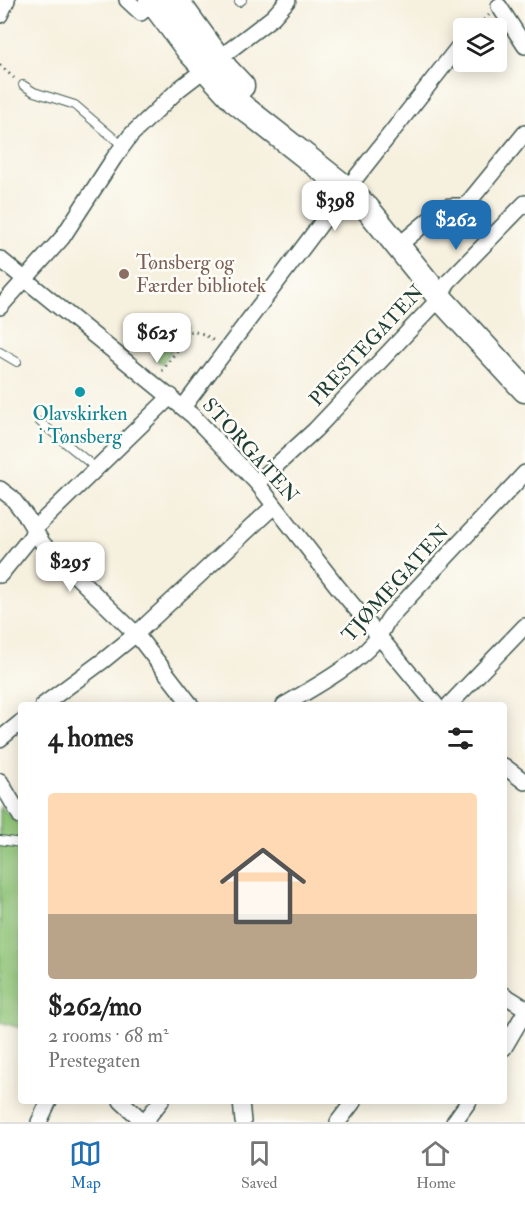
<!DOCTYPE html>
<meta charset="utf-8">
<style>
body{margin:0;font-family:"IM FELL Double Pica",serif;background:#f2f2f2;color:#222;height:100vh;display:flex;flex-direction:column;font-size:22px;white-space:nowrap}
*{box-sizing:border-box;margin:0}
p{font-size:20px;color:#767676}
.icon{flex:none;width:33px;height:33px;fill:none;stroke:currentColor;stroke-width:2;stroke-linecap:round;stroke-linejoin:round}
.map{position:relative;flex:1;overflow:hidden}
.drawer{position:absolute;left:18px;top:702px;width:489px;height:402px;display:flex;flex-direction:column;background:#fff;border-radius:6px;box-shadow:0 3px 15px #0003}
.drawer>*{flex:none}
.tools{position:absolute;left:453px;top:18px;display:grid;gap:12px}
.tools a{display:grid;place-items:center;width:54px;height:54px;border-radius:6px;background:#fff;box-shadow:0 3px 15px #0003;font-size:30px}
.price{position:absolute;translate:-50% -51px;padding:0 14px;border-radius:12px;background:#fff;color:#222;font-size:20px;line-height:39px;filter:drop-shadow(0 2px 3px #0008)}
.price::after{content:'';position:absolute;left:50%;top:36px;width:18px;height:14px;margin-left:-9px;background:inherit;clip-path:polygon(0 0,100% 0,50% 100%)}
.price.on{background:#1f6fb2;color:#fff}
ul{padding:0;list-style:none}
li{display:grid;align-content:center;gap:12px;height:318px;padding:0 30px}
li+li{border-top:2px solid #e0e0e0}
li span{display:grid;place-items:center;height:186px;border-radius:6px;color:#555}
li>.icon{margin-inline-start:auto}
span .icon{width:108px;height:108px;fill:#fffc;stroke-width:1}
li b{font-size:26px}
h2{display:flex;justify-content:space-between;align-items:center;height:72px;padding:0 30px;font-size:26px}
.tab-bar{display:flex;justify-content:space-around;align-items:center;height:84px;border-top:2px solid #e0e0e0;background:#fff;font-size:16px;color:#767676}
.tab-bar a{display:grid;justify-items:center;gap:3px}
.tab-bar .on{color:#1f6fb2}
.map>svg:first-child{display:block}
</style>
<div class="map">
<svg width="525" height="1122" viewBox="0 0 525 1122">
<rect width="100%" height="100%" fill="#fdfcf7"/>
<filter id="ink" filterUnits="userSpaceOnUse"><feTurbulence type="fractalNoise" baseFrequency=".0167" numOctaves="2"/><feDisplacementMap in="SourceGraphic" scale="12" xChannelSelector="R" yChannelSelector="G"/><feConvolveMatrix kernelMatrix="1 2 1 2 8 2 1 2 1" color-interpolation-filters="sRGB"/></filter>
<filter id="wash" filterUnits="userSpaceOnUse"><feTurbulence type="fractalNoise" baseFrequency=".008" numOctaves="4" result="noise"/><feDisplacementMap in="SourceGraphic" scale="24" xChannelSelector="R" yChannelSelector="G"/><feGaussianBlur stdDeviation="1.35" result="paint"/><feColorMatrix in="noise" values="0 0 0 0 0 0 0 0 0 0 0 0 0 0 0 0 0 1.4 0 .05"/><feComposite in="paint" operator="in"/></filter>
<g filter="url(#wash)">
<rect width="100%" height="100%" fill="#f6f0de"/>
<g fill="#8ec476" stroke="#568055" stroke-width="1.5">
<polygon points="179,321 188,328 162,364 154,358 154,354"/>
<polygon points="0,806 21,826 21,1028 0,1022"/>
</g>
</g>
<g filter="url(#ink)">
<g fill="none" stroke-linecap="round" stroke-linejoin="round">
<g stroke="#3f584e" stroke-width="10">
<g id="lane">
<polyline points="239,2 242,0"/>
<polyline points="23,85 34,92 75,105 123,146"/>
<polyline points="0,352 17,362"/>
<polyline points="40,422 97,469"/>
<polyline points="0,840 21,843"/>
</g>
</g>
<g stroke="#3f584e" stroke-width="18">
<g id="street">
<polyline points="127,0 141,13"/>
<polyline points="499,6 525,46"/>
<polyline points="0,15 7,0"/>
<path d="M398 246 443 208C452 203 460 209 467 204L525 133"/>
<polyline points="0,259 193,416 257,483 337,586 436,705"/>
<polyline points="0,307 62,238 114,158 131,135 179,89 273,17 288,0"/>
<polyline points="184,406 347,189 464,40"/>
<polyline points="257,483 315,430 440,298 448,282 525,203"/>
<polyline points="0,489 12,498 26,516 43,544 136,634 191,705"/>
<polyline points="0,575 31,537 34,529 171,396"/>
<polyline points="43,705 104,660 136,634 274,506"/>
<path d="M284 705C310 690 361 662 378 637 383 631 385 623 390 617L525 473"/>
<polyline points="449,705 525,626"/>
<polyline points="0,739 21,722"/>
<polyline points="504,766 525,782"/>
<polyline points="0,781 21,817"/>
<polyline points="504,995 525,1008"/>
<polyline points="504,1048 525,1012"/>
<polyline points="121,1101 144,1122 161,1101"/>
<polyline points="241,1101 243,1122"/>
<polyline points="39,1122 49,1101"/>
<polyline points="338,1122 354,1101"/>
<polyline points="454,1122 469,1101"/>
</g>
</g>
<g stroke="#3f584e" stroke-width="27">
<g id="primary">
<polyline points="151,0 190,52 234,100 347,189 367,208 440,298 525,390"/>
<polyline points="176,0 226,69 242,86"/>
</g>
</g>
<g stroke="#3f584e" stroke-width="3" stroke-dasharray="1.5 4.5" stroke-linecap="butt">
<polyline points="475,28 489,15"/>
<polyline points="0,65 14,78"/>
<polyline points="162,371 191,331 204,334 215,342"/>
</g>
<use href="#lane" stroke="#fff" stroke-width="8"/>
<use href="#street" stroke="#fff" stroke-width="15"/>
<use href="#primary" stroke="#fff" stroke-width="24"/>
</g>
</g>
<circle fill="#8d6e63" stroke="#fdfcf7" stroke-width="2" cx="124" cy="274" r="6"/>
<circle fill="#0f9aa8" stroke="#fdfcf7" stroke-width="2" cx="80" cy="392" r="6"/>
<g text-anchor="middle" stroke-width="5" stroke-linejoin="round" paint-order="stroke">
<g font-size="20" fill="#785e54" stroke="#fdfcf7" text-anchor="start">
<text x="136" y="269">Tønsberg og<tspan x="136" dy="23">Færder bibliotek</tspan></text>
</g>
<g font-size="20" fill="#1f3d34" stroke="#fdfcf7">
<text transform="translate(366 345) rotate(-47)" y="7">PRESTEGATEN</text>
<text transform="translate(251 450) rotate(48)" y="7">STORGATEN</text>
<text transform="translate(395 583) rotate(-48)" y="7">TJØMEGATEN</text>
</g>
<g font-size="20" fill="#0d838f" stroke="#fdfcf7">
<text x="80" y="420">Olavskirken<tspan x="80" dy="23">i Tønsberg</tspan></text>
</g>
</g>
</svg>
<div class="tools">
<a><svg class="icon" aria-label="layers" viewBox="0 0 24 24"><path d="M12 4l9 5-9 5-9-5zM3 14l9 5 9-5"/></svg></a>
</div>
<b class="price" style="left:335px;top:232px">$398</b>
<b class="price on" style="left:456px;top:251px">$262</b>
<b class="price" style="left:157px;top:364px">$625</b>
<b class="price" style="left:70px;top:593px">$295</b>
<section class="drawer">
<h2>4 homes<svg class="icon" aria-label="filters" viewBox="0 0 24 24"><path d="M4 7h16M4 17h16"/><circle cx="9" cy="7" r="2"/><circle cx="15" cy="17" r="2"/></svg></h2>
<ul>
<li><span style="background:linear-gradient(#ffd9b3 65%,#b9a48a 0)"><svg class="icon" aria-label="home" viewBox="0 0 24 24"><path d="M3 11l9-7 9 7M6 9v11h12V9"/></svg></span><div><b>$262/mo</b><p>2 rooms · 68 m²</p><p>Prestegaten</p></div></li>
</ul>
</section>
</div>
<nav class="tab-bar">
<a class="on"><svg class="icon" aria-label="map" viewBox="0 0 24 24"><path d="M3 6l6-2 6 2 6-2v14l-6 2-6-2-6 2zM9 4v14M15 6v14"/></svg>Map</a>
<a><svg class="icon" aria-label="saved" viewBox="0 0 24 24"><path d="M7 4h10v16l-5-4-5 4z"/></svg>Saved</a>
<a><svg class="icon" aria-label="home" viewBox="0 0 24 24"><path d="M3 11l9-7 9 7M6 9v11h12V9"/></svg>Home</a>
</nav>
